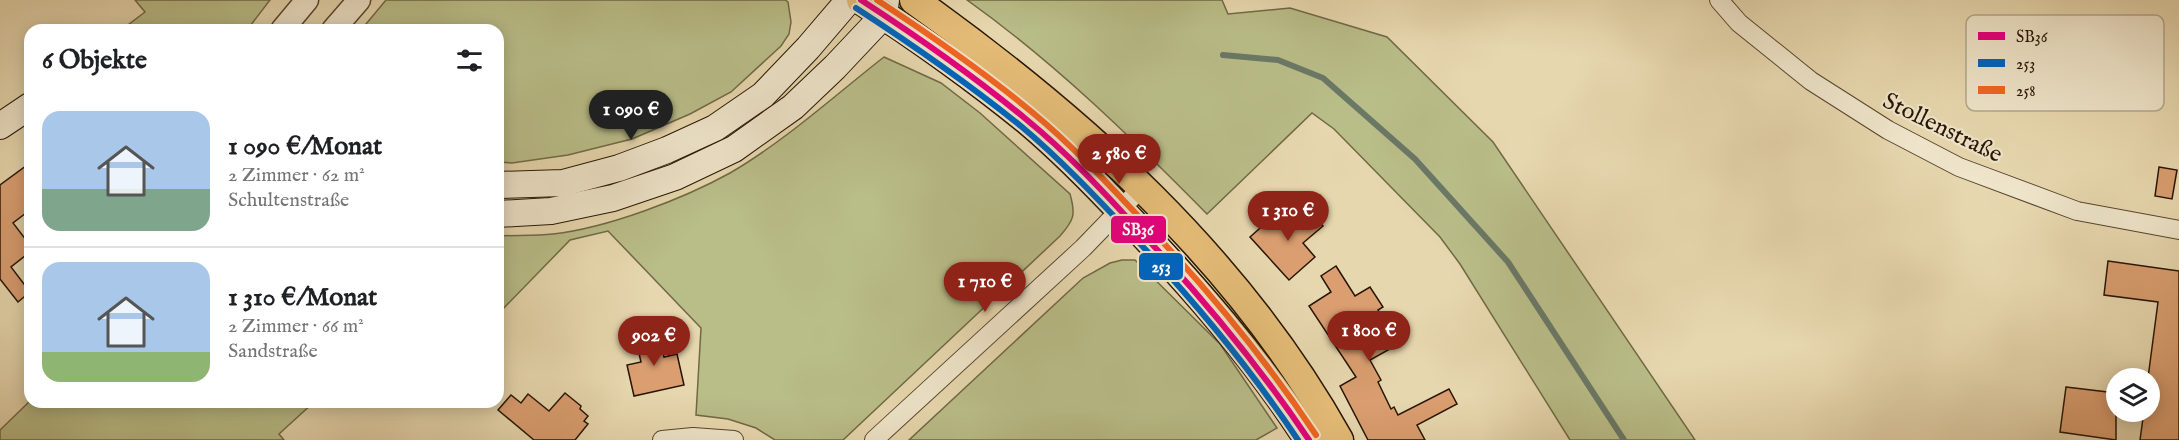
<!DOCTYPE html>
<html lang="de">
<meta charset="utf-8">
<style>
body{margin:0;font-family:"IM FELL English",serif;background:#f2f2f2;color:#202124;height:100vh;display:flex;flex-direction:column;font-size:22px;white-space:nowrap}
*{box-sizing:border-box;margin:0}
p{font-size:20px;color:#757577}
.icon{flex:none;width:33px;height:33px;fill:none;stroke:currentColor;stroke-width:2;stroke-linecap:round;stroke-linejoin:round}
.map{position:relative;flex:1;overflow:hidden}
.panel{position:absolute;left:24px;top:24px;width:480px;height:384px;display:flex;flex-direction:column;background:#fff;border-radius:18px;box-shadow:0 3px 15px #0003}
.panel>*{flex:none}
.tools{position:absolute;left:2106px;top:368px;display:grid;gap:12px}
.tools a{display:grid;place-items:center;width:54px;height:54px;border-radius:50%;background:#fff;box-shadow:0 3px 15px #0003;font-size:30px}
.price{position:absolute;translate:-50% -51px;padding:0 14px;border-radius:21px;background:#8f2418;color:#fff;font-size:20px;line-height:39px;filter:drop-shadow(0 2px 3px #0008)}
.price::after{content:'';position:absolute;left:50%;top:36px;width:18px;height:14px;margin-left:-9px;background:inherit;clip-path:polygon(0 0,100% 0,50% 100%)}
.price.current{background:#222;color:#fff}
ul{padding:0;list-style:none}
li{display:flex;align-items:center;gap:18px;height:150px;padding:0 18px}
li+li{border-top:2px solid #e0e0e0}
li span{display:grid;place-items:center;flex:none;width:168px;height:120px;border-radius:18px;color:#555}
li>.icon{margin-inline-start:auto}
span .icon{width:72px;height:72px;fill:#fffc;stroke-width:1}
li b{font-size:26px}
h2{display:flex;justify-content:space-between;align-items:center;height:72px;padding:0 18px;font-size:26px}
.map>svg:first-child{display:block}
</style>
<div class="map">
<svg width="2179" height="440" viewBox="0 0 2179 440">
<rect width="100%" height="100%" fill="#e7d7ae"/>
<filter id="stains"><feTurbulence type="fractalNoise" baseFrequency=".00333" numOctaves="4"/><feColorMatrix values="0 0 0 0 .2 0 0 0 0 .09 0 0 0 0 .02 0 0 0 .5 -.17"/></filter>
<radialGradient id="worn" r=".72"><stop offset=".6" stop-color="#630" stop-opacity="0"/><stop offset="1" stop-color="#630" stop-opacity=".3"/></radialGradient>
<g fill="#b9bd88" stroke="#706946" stroke-width="1.5">
<polygon points="135,0 270,0 247,30 131,30 128,25 145,12"/>
<polygon points="386,0 785,0 788,2 791,22 789,34 781,46 731,92 690,114 632,139 568,155 512,163 498,162 498,30 361,30"/>
<path d="M967 0H1222L1228 14 1290 8 1387 37 1493 142 1695 440H1570L1460 264 1440 237 1334 129 1312 113 1207 214C1132 138 1054 62 967 0Z"/>
<path d="M884 57 941 83 980 113 1070 194C1076 215 1074 220 1060 236L843 440H775L756 428 728 419 696 415 701 328 608 231 570 240 498 314V236C516 235 535 236 553 234 607 228 683 199 730 173 785 141 834 96 884 57Z"/>
<polygon points="1122,260 1135,260 1220,344 1277,428 1256,440 909,440 1083,278 1110,263"/>
<polygon points="30,401 30,402 314,402 279,434 284,440 0,440 0,430"/>
</g>
<g fill="none" stroke-linecap="round" stroke-linejoin="round">
<polyline stroke="#6a7866" stroke-width="6" points="1223,55 1278,60 1323,78 1415,159 1508,262 1624,440"/>
</g>
<g fill="#da9e70" stroke="#271505" stroke-width="1.5">
<polygon points="30,163 30,210 13,223 30,245 30,252 11,267 30,292 18,302 0,279 0,185"/>
<polygon points="2159,167 2177,170 2172,199 2155,196"/>
<polygon points="1308,208 1323,226 1303,243 1315,257 1289,280 1250,237 1276,214 1288,226"/>
<polygon points="2108,261 2179,271 2179,440 2140,440 2144,411 2150,411 2148,378 2158,302 2104,295"/>
<polygon points="1336,266 1355,296 1370,287 1383,307 1378,310 1397,345 1370,360 1381,380 1378,382 1391,409 1394,407 1398,415 1449,389 1457,404 1417,425 1425,440 1368,440 1340,386 1356,377 1309,306 1331,292 1321,276"/>
<polygon points="658,331 664,357 677,354 684,385 634,396 627,365 641,362 635,336"/>
<polygon points="2066,387 2116,393 2116,440 2060,432"/>
<polygon points="565,393 581,406 580,409 588,416 584,421 588,424 575,440 534,440 498,410 511,395 521,403 528,394 549,411"/>
</g>
<g fill="none" stroke-linecap="round" stroke-linejoin="round">
<g stroke="#57462f" stroke-width="20">
<g id="minor">
<polyline points="1719,0 1739,23 1811,81 1888,130 1959,167 2077,211 2179,230"/>
<polyline points="662,440 693,437 734,440"/>
<polyline points="874,440 1083,248 1143,186"/>
</g>
</g>
<g stroke="#57462f" stroke-width="25">
<g id="tertiary">
<polyline points="282,30 307,0"/>
<polyline points="333,30 359,0"/>
</g>
</g>
<g stroke="#271505" stroke-width="28">
<g id="secondary">
<polyline points="0,126 30,106"/>
<polyline points="498,185 563,183 619,168 667,150 715,128 763,95 808,48 849,0"/>
<polyline points="498,214 551,211 613,198 675,177 734,149 793,107 835,67 884,15 886,0"/>
</g>
</g>
<g stroke="#271505" stroke-width="31">
<g id="primary">
<path d="M861 0C918 37 974 77 1027 120 1063 150 1096 184 1128 218 1194 287 1257 359 1309 440"/>
<path d="M914 0C1081 119 1238 259 1339 440"/>
</g>
</g>
<use href="#minor" stroke="#efe5ca" stroke-width="18"/>
<use href="#tertiary" stroke="#efe5ca" stroke-width="22"/>
<use href="#secondary" stroke="#efe5ca" stroke-width="26"/>
<use href="#primary" stroke="#e4bc77" stroke-width="28"/>
<g stroke="#efe5ca" stroke-width="10">
<path id="bus-1" d="M861 0C918 37 974 76 1027 120 1066 152 1100 188 1134 225 1198 292 1257 363 1309 440"/>
</g>
<g stroke="#efe5ca" stroke-width="10">
<path id="bus-2" d="M856 8C913 45 969 84 1022 127 1060 159 1095 196 1129 232 1191 297 1248 365 1298 440"/>
</g>
<g stroke="#efe5ca" stroke-width="10">
<path id="bus-3" d="M877 0C935 38 993 78 1046 124 1080 154 1111 187 1142 220 1206 287 1265 358 1316 435"/>
</g>
<use href="#bus-1" stroke="#e5007d" stroke-width="6"/>
<use href="#bus-2" stroke="#0065bd" stroke-width="6"/>
<use href="#bus-3" stroke="#f26522" stroke-width="6"/>
</g>
<g text-anchor="middle" stroke-width="4.5" stroke-linejoin="round" paint-order="stroke">
<g font-size="24" fill="#271505" stroke="#efe5ca">
<text transform="translate(1943 127) rotate(26)" y="8">Stollenstraße</text>
</g>
</g>
<rect x="1966" y="15" width="198" height="96" rx="9" fill="#efe5ca" stroke="#b3a78f" stroke-width="1.5"/>
<rect x="1978" y="32" width="27" height="8" fill="#e5007d"/>
<rect x="1978" y="59" width="27" height="8" fill="#0065bd"/>
<rect x="1978" y="86" width="27" height="8" fill="#f26522"/>
<g font-size="16" fill="#271505">
<text x="2016" y="42">SB36</text>
<text x="2016" y="69">253</text>
<text x="2016" y="96">258</text>
</g>
<g stroke="#efe5ca" stroke-width="2">
<rect x="1110" y="215" width="57" height="29" rx="6" fill="#e5007d"/>
<rect x="1138" y="252" width="46" height="29" rx="6" fill="#0065bd"/>
</g>
<g font-size="16" text-anchor="middle" font-weight="bold" fill="#fff">
<text x="1138" y="235">SB36</text>
<text x="1161" y="272">253</text>
</g>
<rect width="100%" height="100%" filter="url(#stains)"/>
<rect width="100%" height="100%" fill="url(#worn)"/>
</svg>
<div class="tools">
<a><svg class="icon" aria-label="layers" viewBox="0 0 24 24"><path d="M12 4l9 5-9 5-9-5zM3 14l9 5 9-5"/></svg></a>
</div>
<b class="price current" style="left:631px;top:141px">1 090 €</b>
<b class="price" style="left:1119px;top:185px">2 580 €</b>
<b class="price" style="left:1288px;top:242px">1 310 €</b>
<b class="price" style="left:985px;top:313px">1 710 €</b>
<b class="price" style="left:1369px;top:362px">1 800 €</b>
<b class="price" style="left:654px;top:367px">902 €</b>
<section class="panel">
<h2>6 Objekte<svg class="icon" aria-label="filters" viewBox="0 0 24 24"><path d="M4 7h16M4 17h16"/><circle cx="9" cy="7" r="2"/><circle cx="15" cy="17" r="2"/></svg></h2>
<ul>
<li><span style="background:linear-gradient(#a9c7e8 65%,#7fa58c 0)"><svg class="icon" aria-label="home" viewBox="0 0 24 24"><path d="M3 11l9-7 9 7M6 9v11h12V9"/></svg></span><div><b>1 090 €/Monat</b><p>2 Zimmer · 62 m²</p><p>Schultenstraße</p></div></li>
<li><span style="background:linear-gradient(#a9c7e8 75%,#8fb573 0)"><svg class="icon" aria-label="home" viewBox="0 0 24 24"><path d="M3 11l9-7 9 7M6 9v11h12V9"/></svg></span><div><b>1 310 €/Monat</b><p>2 Zimmer · 66 m²</p><p>Sandstraße</p></div></li>
</ul>
</section>
</div>
